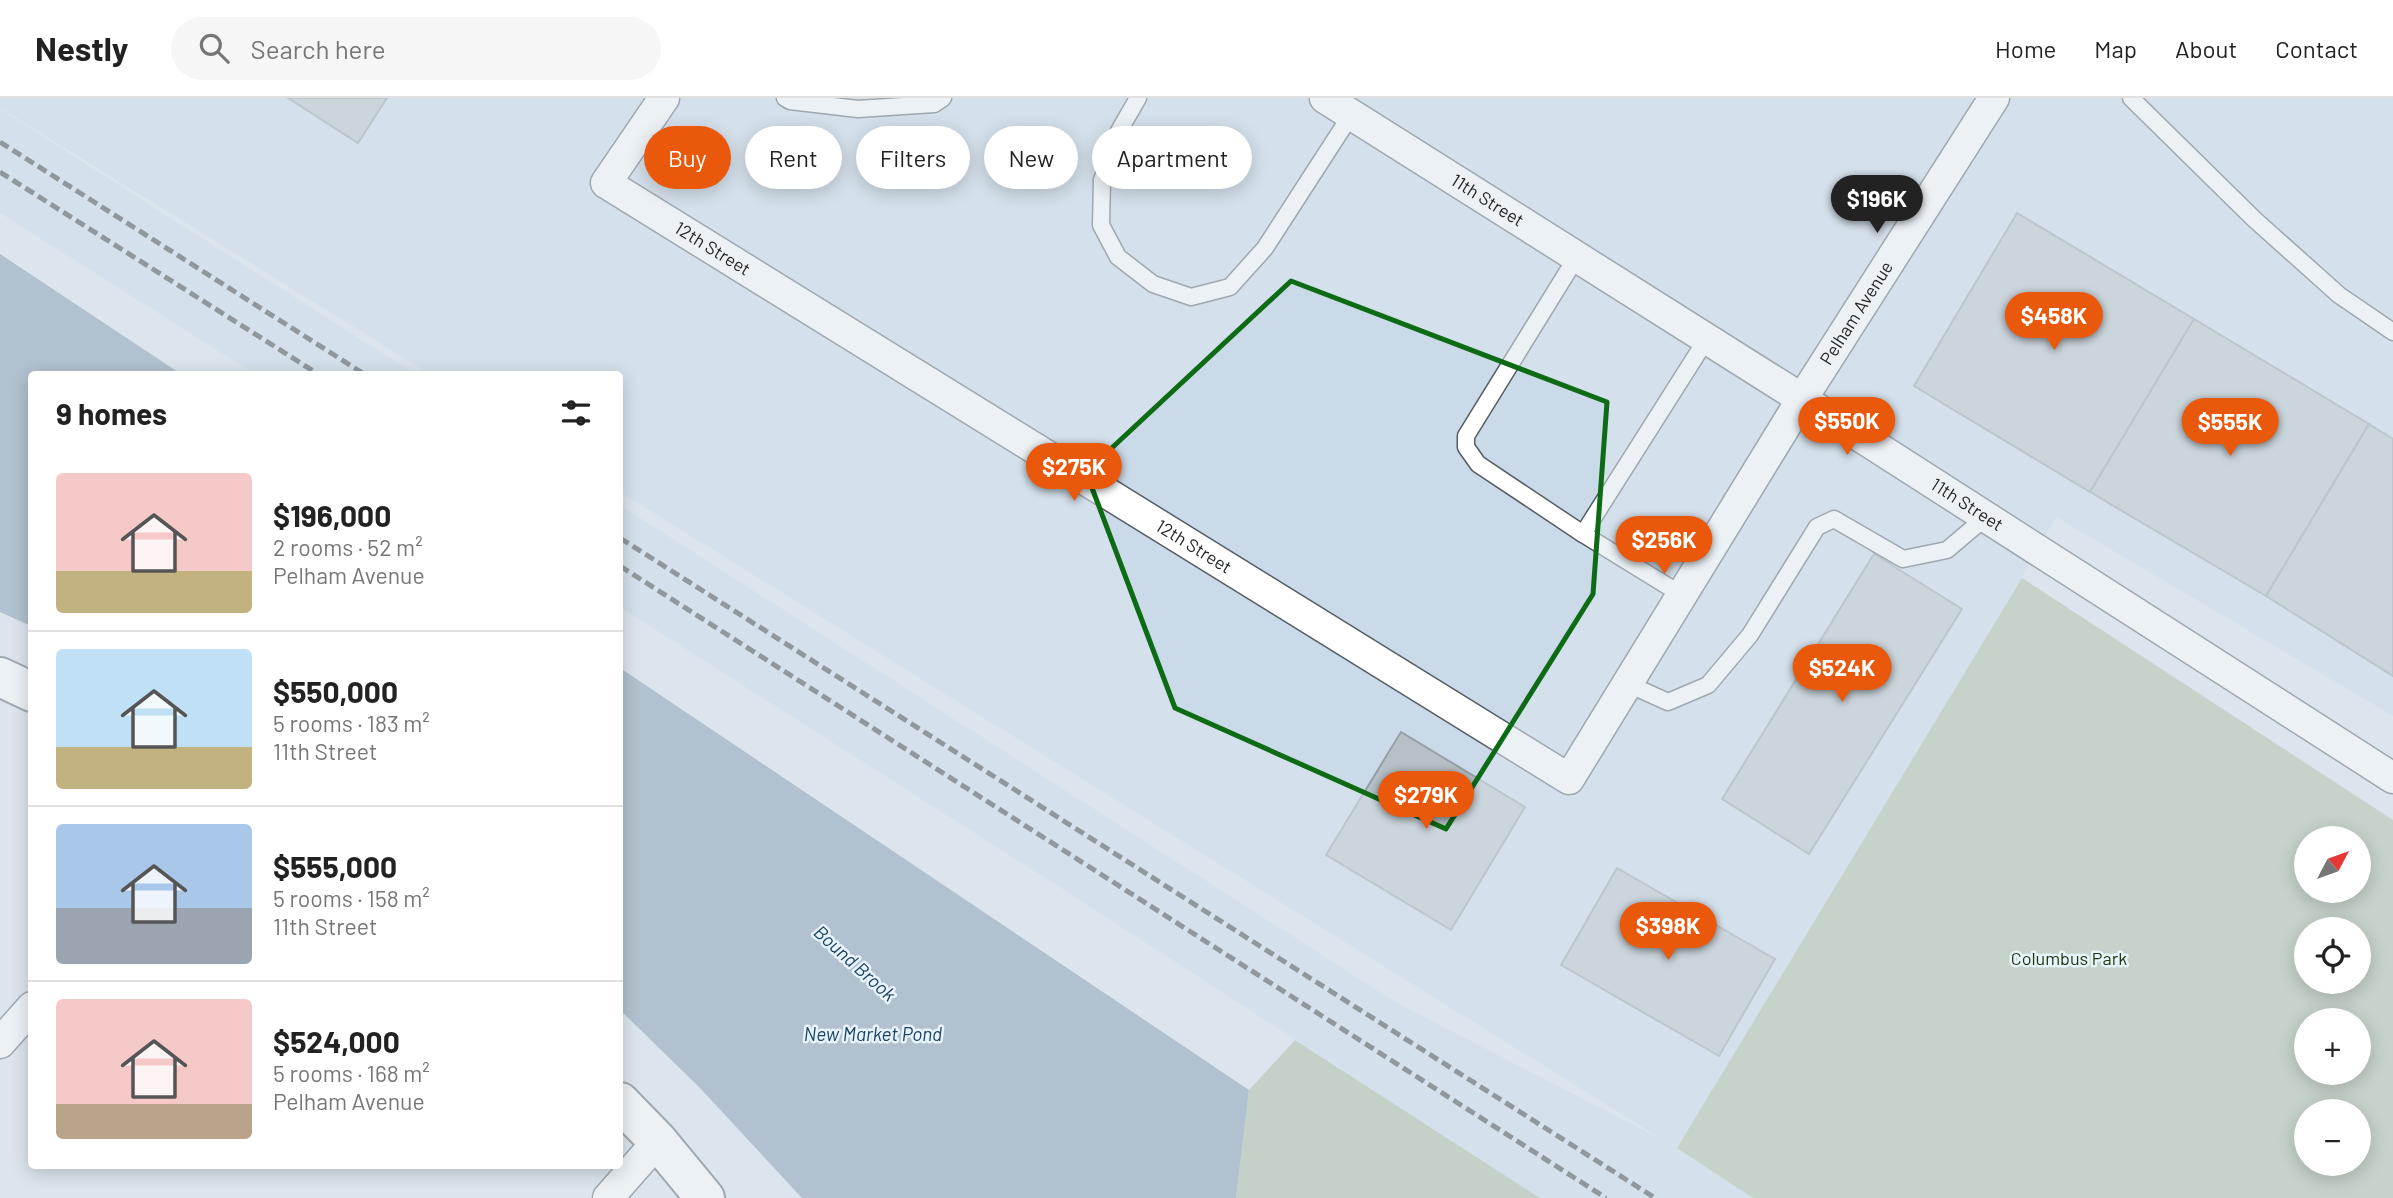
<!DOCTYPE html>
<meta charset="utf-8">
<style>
body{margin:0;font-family:Barlow,sans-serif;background:#f6f6f6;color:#222;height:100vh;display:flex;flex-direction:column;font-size:26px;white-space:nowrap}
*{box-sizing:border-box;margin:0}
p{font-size:23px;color:#767676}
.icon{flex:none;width:38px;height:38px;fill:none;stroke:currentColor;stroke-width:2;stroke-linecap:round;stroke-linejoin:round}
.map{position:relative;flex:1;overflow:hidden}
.sheet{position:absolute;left:28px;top:273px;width:595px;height:798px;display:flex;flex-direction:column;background:#fff;border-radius:7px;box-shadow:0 4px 18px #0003}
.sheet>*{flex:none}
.banner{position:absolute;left:644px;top:28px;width:665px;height:63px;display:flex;gap:14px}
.needle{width:46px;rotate:49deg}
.controls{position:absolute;left:2294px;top:728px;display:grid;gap:14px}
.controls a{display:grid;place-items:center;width:77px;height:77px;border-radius:50%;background:#fff;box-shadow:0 4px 18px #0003;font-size:35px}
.price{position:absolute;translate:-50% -60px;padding:0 16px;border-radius:24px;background:#ea580c;color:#fff;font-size:23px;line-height:46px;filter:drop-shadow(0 2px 4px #0008)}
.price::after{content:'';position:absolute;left:50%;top:42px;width:21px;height:16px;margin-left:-10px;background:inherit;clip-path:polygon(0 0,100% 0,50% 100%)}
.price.active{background:#222;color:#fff}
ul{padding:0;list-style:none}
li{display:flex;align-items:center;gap:21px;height:175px;padding:0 28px}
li+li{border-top:2px solid #e0e0e0}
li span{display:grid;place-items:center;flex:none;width:196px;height:140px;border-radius:7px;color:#555}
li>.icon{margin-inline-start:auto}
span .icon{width:84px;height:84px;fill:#fffc;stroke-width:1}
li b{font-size:30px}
h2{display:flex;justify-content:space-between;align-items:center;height:84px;padding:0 28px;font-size:30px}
.tag{padding:0 24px;border-radius:32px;background:#fff;box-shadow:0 4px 18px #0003;font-size:24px;line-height:63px}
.tag.active{background:#ea580c;color:#fff}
header{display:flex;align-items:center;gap:42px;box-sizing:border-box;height:98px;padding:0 35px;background:#fff;border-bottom:2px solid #e0e0e0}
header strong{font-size:33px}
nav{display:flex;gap:38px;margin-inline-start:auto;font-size:24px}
.search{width:490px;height:63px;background:#f6f6f6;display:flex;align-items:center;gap:18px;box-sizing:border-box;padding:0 24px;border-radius:38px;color:#767676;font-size:26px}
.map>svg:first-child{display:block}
</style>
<header>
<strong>Nestly</strong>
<div class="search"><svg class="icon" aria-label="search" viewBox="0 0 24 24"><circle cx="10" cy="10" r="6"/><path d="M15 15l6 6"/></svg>Search here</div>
<nav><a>Home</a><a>Map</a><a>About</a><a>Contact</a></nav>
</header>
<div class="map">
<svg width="2393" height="1100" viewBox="0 0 2393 1100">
<rect width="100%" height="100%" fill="#dce5ed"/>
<g fill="#cbdae8">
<polygon points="0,0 2393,0 2393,618 2056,419 2022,480 1677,1050 1753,1100 1540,1100 1064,792 620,509 620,407 1397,905 1665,1043 620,394 620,276 430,276 0,10"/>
<polygon points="0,11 415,276 255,276 0,115"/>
</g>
<path fill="#aabca0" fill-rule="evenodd" d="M2022 480 2393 722V1100H1753L1677 1050ZM2306 740H2359V793H2306ZM2306 831H2359V884H2306ZM2306 922H2359V975H2306ZM2306 1013H2359V1066H2306Z"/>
<polygon fill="#a6b89c" points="1295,942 1540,1100 1236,1100 1249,992"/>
<g fill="#7c95ab">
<polygon points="0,156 181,276 32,276 31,528 0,514"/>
<polygon points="620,570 1249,992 1236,1100 802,1100 699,989 620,912"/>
</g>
<g fill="#b7c0c7" stroke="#969fa6" stroke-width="2">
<polygon points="288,0 387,0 358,45"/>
<polygon points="2017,115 2194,221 2090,394 1914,288"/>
<polygon points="2194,221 2369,326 2266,498 2090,394"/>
<polygon points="2369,326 2393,341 2393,578 2266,498"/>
<polygon points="1874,456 1962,511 1809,756 1722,701"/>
<polygon points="1401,634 1525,709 1451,832 1326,757"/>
<polygon points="1617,770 1775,861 1719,958 1561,867"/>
</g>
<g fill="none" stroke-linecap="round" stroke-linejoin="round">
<g stroke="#555d64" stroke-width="19">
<g id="service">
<polyline points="785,0 790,3 858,11 934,6 943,0"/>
<polyline points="1138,0 1119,33 1102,82 1101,127 1118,159 1153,186 1191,199 1230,189 1265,150 1351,17"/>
<polyline points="2131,0 2254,121 2339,197 2393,234"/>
<polyline points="1576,160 1466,338 1466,349 1478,366 1583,436"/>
<polyline points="1682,497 1583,436 1706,242"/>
<polyline points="1628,586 1668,604 1708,587 1750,537 1817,429 1834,421 1903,461 1947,452 1986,419"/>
</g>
</g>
<g stroke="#555d64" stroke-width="33">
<g id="minor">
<path id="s1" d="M664 0 606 85 1569 681 1802 301 1994 0"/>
<path id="s2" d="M1325 0 1802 301 2393 680"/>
<polyline points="0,945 32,909"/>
<polyline points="608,1100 658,1043"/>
</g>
</g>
<g stroke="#555d64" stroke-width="42">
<g id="secondary">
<polyline points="0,579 32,594"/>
<polyline points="620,1004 658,1043 705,1100"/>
</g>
</g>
<use href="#service" stroke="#fff" stroke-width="16"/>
<use href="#minor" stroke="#fff" stroke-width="30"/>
<use href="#secondary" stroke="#fff" stroke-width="38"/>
<g stroke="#363a3d" stroke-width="5" stroke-dasharray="10 5" stroke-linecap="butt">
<polyline points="0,44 364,276"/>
<polyline points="0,74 318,276"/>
<polyline points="620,440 1655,1100"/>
<polyline points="620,468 1606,1100"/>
</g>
</g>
<path d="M0 0H2393V1100H0ZM1291 183 1607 304 1593 496 1446 731 1175 610 1086 374Z" fill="#dce5ed" fill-opacity=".55" fill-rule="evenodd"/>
<path fill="none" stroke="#0e6b15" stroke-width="5" stroke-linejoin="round" d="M1291 183 1607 304 1593 496 1446 731 1175 610 1086 374Z"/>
<g text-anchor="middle" stroke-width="5" stroke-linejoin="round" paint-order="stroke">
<g font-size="18" fill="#232629" stroke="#e9f3fb">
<text dy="6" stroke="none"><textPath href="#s2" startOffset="192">11th Street</textPath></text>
<text dy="6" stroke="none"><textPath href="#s1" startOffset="228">12th Street</textPath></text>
<text dy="6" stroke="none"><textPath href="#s1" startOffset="1783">Pelham Avenue</textPath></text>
<text dy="6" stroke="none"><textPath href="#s2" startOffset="760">11th Street</textPath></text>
<text dy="6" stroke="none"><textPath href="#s1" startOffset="794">12th Street</textPath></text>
</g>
<g font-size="18" fill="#1c350a" stroke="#e9f3fb">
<text x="2069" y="867">Columbus Park</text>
</g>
<g font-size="19" font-style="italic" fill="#174263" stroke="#e9f3fb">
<text transform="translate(855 865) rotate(42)" y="7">Bound Brook</text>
<text x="873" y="943">New Market Pond</text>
</g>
</g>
</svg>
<div class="controls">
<a><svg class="needle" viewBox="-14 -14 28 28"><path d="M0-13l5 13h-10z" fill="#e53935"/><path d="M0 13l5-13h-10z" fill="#767676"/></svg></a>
<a><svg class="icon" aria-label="locate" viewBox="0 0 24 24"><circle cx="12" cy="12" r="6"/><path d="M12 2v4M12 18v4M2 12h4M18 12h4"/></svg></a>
<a>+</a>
<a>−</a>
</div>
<b class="price active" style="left:1877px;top:137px">$196K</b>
<b class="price" style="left:2054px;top:254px">$458K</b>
<b class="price" style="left:1847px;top:359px">$550K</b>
<b class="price" style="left:2230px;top:360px">$555K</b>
<b class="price" style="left:1074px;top:405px">$275K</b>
<b class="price" style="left:1664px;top:478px">$256K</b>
<b class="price" style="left:1842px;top:606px">$524K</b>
<b class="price" style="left:1426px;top:733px">$279K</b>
<b class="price" style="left:1668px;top:864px">$398K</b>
<div class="banner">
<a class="tag active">Buy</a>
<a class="tag">Rent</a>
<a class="tag">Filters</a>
<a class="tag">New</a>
<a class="tag">Apartment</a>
</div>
<section class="sheet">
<h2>9 homes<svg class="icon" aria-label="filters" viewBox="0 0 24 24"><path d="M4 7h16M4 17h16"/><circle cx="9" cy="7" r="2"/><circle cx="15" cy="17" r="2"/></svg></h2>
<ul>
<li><span style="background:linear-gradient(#f6c9c9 70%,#c2b280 0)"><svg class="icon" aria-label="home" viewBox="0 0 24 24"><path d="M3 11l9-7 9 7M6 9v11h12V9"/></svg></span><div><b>$196,000</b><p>2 rooms · 52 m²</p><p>Pelham Avenue</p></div></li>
<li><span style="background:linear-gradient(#bfe0f5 70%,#c2b280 0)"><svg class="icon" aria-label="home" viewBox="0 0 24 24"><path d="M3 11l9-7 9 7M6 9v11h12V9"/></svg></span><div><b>$550,000</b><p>5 rooms · 183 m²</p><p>11th Street</p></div></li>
<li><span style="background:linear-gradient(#a9c7e8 60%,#9aa5b1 0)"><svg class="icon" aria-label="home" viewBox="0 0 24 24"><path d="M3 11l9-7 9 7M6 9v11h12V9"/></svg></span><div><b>$555,000</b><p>5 rooms · 158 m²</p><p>11th Street</p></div></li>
<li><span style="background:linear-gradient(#f6c9c9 75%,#b9a48a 0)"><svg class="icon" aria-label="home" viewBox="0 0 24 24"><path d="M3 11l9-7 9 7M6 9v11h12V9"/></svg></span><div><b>$524,000</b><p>5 rooms · 168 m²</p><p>Pelham Avenue</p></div></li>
</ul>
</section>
</div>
